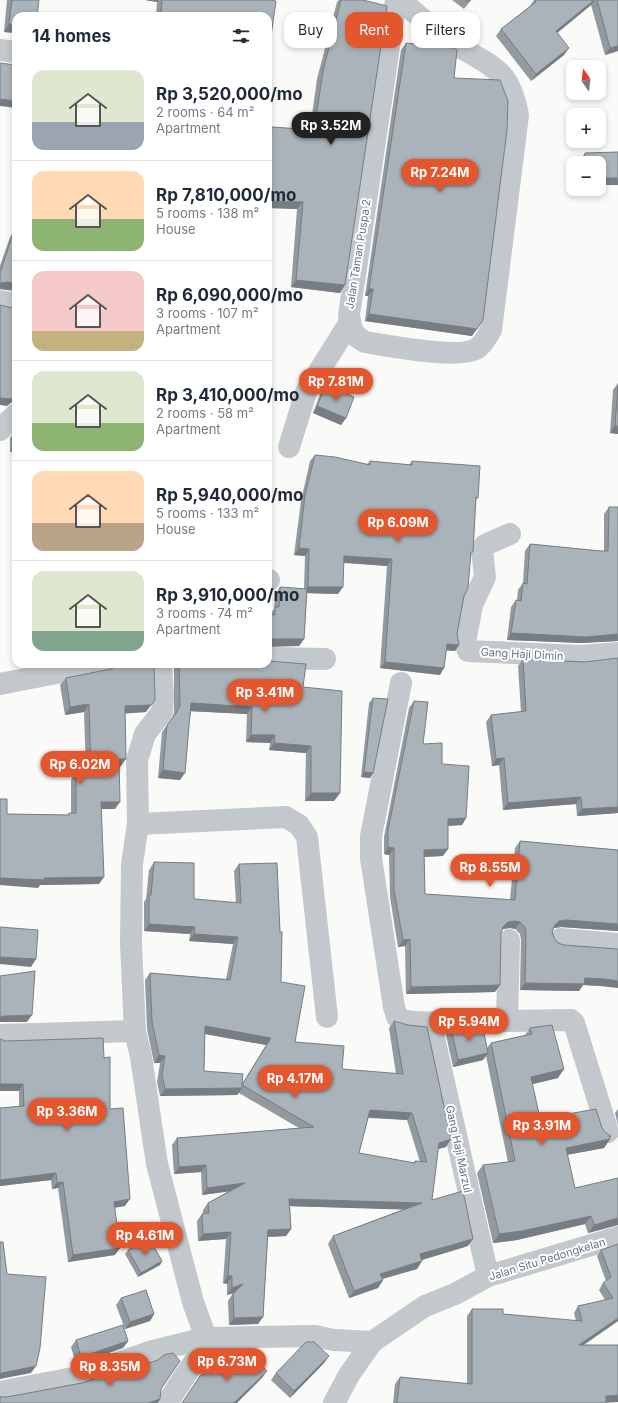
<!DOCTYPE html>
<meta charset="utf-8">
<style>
body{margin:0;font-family:Inter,sans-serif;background:#f6f6f7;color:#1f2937;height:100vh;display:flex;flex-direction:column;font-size:15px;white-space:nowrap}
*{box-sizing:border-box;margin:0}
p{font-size:13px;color:#747a83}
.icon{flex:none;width:22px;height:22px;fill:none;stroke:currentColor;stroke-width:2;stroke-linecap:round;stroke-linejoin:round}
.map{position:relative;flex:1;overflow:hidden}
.side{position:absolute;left:12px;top:12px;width:260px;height:656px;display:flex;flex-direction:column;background:#fff;border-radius:12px;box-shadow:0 2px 6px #0003}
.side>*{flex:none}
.hud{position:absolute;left:284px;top:12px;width:274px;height:36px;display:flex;gap:8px}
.needle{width:26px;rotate:346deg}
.buttons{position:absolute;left:566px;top:60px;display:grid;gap:8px}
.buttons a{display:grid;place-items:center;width:40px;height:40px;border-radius:8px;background:#fff;box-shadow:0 2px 6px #0003;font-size:20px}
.price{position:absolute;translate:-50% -34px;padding:0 9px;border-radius:14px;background:#e4572e;color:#fff;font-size:13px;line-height:26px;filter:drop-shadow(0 1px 2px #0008)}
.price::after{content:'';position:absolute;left:50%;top:24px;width:12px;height:9px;margin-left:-6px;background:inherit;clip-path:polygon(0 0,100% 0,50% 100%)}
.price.current{background:#222;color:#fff}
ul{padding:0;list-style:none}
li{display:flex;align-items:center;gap:12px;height:100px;padding:0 20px}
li+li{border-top:1px solid #e0e1e3}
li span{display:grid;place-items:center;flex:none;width:112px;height:80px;border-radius:12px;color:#555}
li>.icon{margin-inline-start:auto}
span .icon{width:48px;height:48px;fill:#fffc;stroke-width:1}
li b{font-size:17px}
h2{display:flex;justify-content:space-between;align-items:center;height:48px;padding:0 20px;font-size:17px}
.tag{padding:0 14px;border-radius:12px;background:#fff;box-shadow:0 2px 6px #0003;font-size:14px;line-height:36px}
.tag.current{background:#e4572e;color:#fff}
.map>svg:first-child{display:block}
</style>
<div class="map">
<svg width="618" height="1403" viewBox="0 0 618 1403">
<rect width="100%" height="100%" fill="#fafaf8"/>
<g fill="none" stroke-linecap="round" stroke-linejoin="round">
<g stroke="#c3c8cc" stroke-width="22">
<path d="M396 0 349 315C351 329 352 335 365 342 388 346 458 359 476 349 483 345 487 336 491 330L518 115C509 67 491 67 455 44 435 32 418 15 400 0"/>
<polyline points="0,50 16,52"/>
<polyline points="0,301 16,304"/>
<polyline points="0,430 16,414"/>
<polyline points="289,447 306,392 350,322"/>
<polyline points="510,534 485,545 482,550 485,577 472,605 465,643 468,651 581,656 618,653"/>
<polyline points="268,581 269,580"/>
<polyline points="268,658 325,659"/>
<polyline points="161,664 163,696 162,712 145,734 137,760 138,824 132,864 131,944 135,1031 141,1057 157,1164 193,1302 206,1338"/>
<path d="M401 683 371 836V858L394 1007 397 1017C409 1027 488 1021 507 1021L509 940"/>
<polyline points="0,684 103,664"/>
<polyline points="138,824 286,817 299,825 307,837 327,1017"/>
<polyline points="560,939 618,944"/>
<polyline points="507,1021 571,1020 574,1023 608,1132"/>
<polyline points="434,1022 434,1038 438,1056 488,1276"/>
<polyline points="0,1035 135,1031"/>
<polyline points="0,1392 73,1378 153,1351 206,1338 315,1336 334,1340 372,1342"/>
<polyline points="167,1403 196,1359"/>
<polyline points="334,1403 349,1375 372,1342 425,1306 455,1294 488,1276 618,1237"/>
</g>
</g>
<g fill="#929a9f" fill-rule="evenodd">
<polygon points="7,0 39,0 16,16 16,33 4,32"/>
<polygon points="145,0 271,0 268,16 156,16 157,2"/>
<polygon points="339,0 363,0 340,293 291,287 297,209 268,208 268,132 272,127 310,129 317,79 337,2"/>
<polygon points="452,0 471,0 464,9"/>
<polygon points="534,0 618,0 618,51 605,55 591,5 557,33 564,55 531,81 496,36 501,29 530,6"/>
<polygon points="406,43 454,78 472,336 365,321 368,296 365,296 401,50"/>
<polygon points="618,152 618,185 599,185 599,163 580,163 580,160 585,153"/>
<polygon points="14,231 16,231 16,291 0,289 0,266 10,237"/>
<polygon points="618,383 618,434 610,433 613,390"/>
<polygon points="326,385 346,418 341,425 313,413 321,392"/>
<polygon points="15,431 16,452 10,452 10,438"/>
<polygon points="315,455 367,464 370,461 409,465 412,461 478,498 476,500 471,556 457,634 459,645 455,651 446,650 440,675 380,668 387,566 343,563 343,587 338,594 307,593 304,639 299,646 270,615 274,609 275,595 280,587 304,589 305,556 294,555 301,501 310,461"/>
<polygon points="609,507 617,641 581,643 507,640 511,607 516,600 517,600 518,590 523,583 525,551 530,544 601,551 604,551 604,514"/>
<polygon points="523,659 585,662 618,813 577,816 576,804 503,810 499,765 492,766 486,722 491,715 521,712 518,666"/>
<polygon points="115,664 154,664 146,712 125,713 121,766 119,767 115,809 101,809 99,884 40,885 38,888 7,814 67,815 69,813 71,813 71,780 76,772 86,772 84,712 65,715 60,685 66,678 111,669 115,667"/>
<polygon points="174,664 268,664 303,687 340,793 334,801 305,801 306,753 269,750 270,743 246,742 247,714 191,711 180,780 158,778 162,732 172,718 174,713"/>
<polygon points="373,698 373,773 370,778 361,777 369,703"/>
<polygon points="414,701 423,744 442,764 466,818 462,825 448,826 443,856 424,857 425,894 510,900 515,848 520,841 618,850 618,931 561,927 554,928 552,931 554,938 600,986 583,985 579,991 520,990 521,940 520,934 515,929 510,928 503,929 501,932 495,992 406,994 405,946 398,947 390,897 389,855 384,854 384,837 409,708"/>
<path d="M154 862 195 899 236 903 234 871 239 864 281 982 295 1042 342 1069 396 1074 389 1028 394 1021 446 1147 438 1149 432 1200 468 1246 422 1260 417 1269 382 1279 383 1280 378 1288 349 1298 328 1244 333 1236 404 1209 290 1206 291 1229 286 1236 268 1237 263 1317 258 1324 229 1325 228 1301 233 1293 227 1295V1284L223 1283 226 1239 198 1241 197 1221 202 1214H203V1210L208 1203 229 1191 202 1195 201 1172 174 1174 172 1145 177 1138 299 1128 239 1093 237 1095 160 1096 157 1082 160 1063H154L147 1029 145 980 150 973 226 979 233 944 189 941 190 934 144 931V902L146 899 149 870ZM205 1034 266 1045 242 1084 204 1071ZM368 1118 407 1120 420 1162 415 1161 414 1163 359 1153Z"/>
<polygon points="451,1028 487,1048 491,1043 525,1035 530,1028 558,1078 532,1084 540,1119 602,1128 609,1138 610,1139 604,1148 567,1155 575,1188 618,1225 588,1233 585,1224 517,1240 493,1243 477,1173 483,1165 508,1162 486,1056 483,1060 453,1067 446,1035"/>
<polygon points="104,1058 110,1109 125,1206 114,1208 115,1255 68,1262 58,1188 52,1189 51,1180 0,1186 0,1108 19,1106 19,1091 0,1091"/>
<polygon points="618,1109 618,1125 615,1113"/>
<polygon points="618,1244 618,1321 584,1345 606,1403 393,1403 395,1384 400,1377 467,1384 467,1316 472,1309 503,1314 576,1321 574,1313 578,1306 605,1300 599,1290 603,1283 606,1281 597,1256 601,1250"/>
<polygon points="128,1250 162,1261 160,1265 138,1277 125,1254"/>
<polygon points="121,1298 154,1314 150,1321 125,1329 116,1305"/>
<polygon points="76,1340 128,1341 123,1348 76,1364 71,1347"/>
<polygon points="329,1356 324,1363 290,1398 271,1380 276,1373"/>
</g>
<g fill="#777d82">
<polygon points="145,0 159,0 157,2"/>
<polygon points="594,0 595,0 591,5 551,38 556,31"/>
<polygon points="9,24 16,25 16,33 4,32"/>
<polygon points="618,46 618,51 605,55 610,48"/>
<polygon points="569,48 564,55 531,81 536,74"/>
<polygon points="0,99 16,101 16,108 0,106"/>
<rect x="599" y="178" width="19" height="7"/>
<polygon points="268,201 303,202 297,209 268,208"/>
<polygon points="296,280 345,285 340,293 291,287"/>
<polygon points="1,282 7,282 16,284 16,291 0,289 0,283"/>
<polygon points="369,289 373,289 368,296 365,296"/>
<polygon points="369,314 477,329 472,336 365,321"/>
<polygon points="16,396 16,402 12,402 7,406 0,405 0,398"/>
<polygon points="317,406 346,418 341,425 313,413"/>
<polygon points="615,426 618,426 618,434 610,433"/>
<polygon points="15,445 16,445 16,452 10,452"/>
<polygon points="299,548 309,549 305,556 294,555"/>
<polygon points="344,556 392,559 387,566 339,562"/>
<polygon points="308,587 343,587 338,594 304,593"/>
<polygon points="511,633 618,634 618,641 581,643 507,640"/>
<polygon points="268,639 304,639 299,646 268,647"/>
<polygon points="447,644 459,645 455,651 443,650"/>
<polygon points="385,662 444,668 440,675 380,668"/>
<polygon points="155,700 146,712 120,714 125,706"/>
<polygon points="191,703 252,707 247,714 186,711"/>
<polygon points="89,704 84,712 65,715 70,707"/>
<polygon points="251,735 275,735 270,743 246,742"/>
<polygon points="274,743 311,746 306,753 269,750"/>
<polygon points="504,758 499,765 492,766 496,759"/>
<polygon points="119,759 126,759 121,766 114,767"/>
<polygon points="163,770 185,773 180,780 158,778"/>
<polygon points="364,772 373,773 370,778 361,777"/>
<polygon points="311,793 340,793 334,801 305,801"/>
<polygon points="581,797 576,804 503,810 508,803"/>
<polygon points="101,802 120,802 115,809 95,809"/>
<polygon points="618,807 618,813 577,816 582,809"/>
<polygon points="466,818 462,825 443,826 448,819"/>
<polygon points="388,847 394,848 389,855 384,854"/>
<polygon points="448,849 443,856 420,857 424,850"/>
<polygon points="104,877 99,884 40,885 38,888 0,885 0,878"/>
<polygon points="566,920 618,924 618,931 561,927 554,928 550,932 555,925 559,921"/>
<polygon points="515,921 520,922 515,929 510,928 503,929 498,934 503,927 508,922"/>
<polygon points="149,924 195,927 190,934 144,931"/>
<polygon points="194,934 238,937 233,944 189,941"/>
<polygon points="410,939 405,946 398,947 403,940"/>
<polygon points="0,957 36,959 31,967 0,964"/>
<polygon points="585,978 605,979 618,981 618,988 600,986 583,985 579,991 520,990 525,983"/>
<polygon points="500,985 495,992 406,994 411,987"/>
<polygon points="32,1015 27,1022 0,1022 0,1017 4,1016"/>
<polygon points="205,1026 271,1038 266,1045 200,1033"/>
<polygon points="488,1053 483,1060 453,1067 458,1060"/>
<polygon points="159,1055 165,1056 160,1063 154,1063"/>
<polygon points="564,1069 558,1078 525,1086 531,1077"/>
<polygon points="0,1084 23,1084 19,1091 0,1091"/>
<polygon points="242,1088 237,1095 160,1096 165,1089"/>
<polygon points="370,1110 412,1113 407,1120 365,1117"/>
<polygon points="611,1136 608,1140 610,1139 604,1148 560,1156 566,1148"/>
<polygon points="451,1139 446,1147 434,1150 439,1143"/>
<polygon points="206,1165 201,1172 174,1174 179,1167"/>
<polygon points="56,1173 51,1180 0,1186 0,1180"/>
<polygon points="63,1182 58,1188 52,1189 57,1183"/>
<polygon points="245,1183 240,1190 202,1195 207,1188"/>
<polygon points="130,1199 125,1206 109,1208 114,1202"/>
<polygon points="289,1199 422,1203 417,1210 284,1206"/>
<polygon points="591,1216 585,1224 517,1240 493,1243 499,1234"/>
<polygon points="618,1218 618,1225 588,1233 594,1225"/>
<polygon points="291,1229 286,1236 263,1237 268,1230"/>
<polygon points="231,1232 226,1239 198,1241 203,1234"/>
<polygon points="473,1239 468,1246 415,1262 420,1254"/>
<polygon points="120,1248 115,1255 68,1262 73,1255"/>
<polygon points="162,1261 160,1265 138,1277 141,1273"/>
<polygon points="422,1261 417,1269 375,1281 380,1274"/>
<polygon points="228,1276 232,1276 227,1284 223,1283"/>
<polygon points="383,1280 378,1288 349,1298 354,1291"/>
<polygon points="243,1284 238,1292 227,1295 232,1288"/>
<polygon points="154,1314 150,1321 125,1329 130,1322"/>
<polygon points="263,1317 258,1324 229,1325 234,1318"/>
<polygon points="618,1318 618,1321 574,1351 579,1345"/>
<polygon points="128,1341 123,1348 76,1364 81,1357"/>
<polygon points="329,1356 324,1363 290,1398 294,1391"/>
<polygon points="36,1366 31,1373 0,1379 0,1374 2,1373"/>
<polygon points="267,1371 262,1378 237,1403 233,1403"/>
<polygon points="618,1395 618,1402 601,1403 606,1396"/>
<polygon points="160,1399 158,1403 148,1403"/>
</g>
<g fill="#aab3b9" stroke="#777d82" fill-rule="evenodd">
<polygon points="12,0 39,0 37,16 16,16 16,25 9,24"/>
<polygon points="162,0 271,0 276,1 268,57 268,16 161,16"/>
<polygon points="341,0 363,0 387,6 345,285 296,280 303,202 268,201 268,136 271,136 272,127 314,130 323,71"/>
<polygon points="466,0 471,0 469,2"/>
<polygon points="534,0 594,0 556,31 569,48 536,74 501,29 536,2"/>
<polygon points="597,0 618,0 618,46 610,48"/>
<polygon points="406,43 454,48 457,50 454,78 500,80 508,101 507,130 483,320 477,329 369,314 373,289 369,289"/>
<polygon points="0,63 16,65 16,101 0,99"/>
<polygon points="618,152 618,178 599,178 599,163 585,163 585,153"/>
<polygon points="14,231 16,231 16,284 7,282 0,283 0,273"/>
<polygon points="0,305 16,309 16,396 11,399 0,398"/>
<polygon points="326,385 354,397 346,418 317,406"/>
<polygon points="618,386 618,426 615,426"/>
<polygon points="16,430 16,445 15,445 15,431"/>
<polygon points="315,455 335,457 370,465 370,461 412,465 412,461 480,466 478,498 476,497 473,552 471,552 468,588 464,596 457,634 459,645 447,644 444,668 385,662 392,559 344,556 343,587 308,587 309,549 299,548 305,495"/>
<polygon points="609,507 618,507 618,634 586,637 511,633 516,600 521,601 523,583 527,584 530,544 601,551 608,551"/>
<polygon points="280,587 307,589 304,639 268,639 268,614 275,615 275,607 279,607"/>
<polygon points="618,658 618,807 582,809 581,797 508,803 504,758 496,759 491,715 526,711 523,659 585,662"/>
<polygon points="268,661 306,664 303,687 342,691 340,793 311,793 311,746 274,743 275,735 251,735 252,707 191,703 185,773 163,770 167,725 177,712 180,705 179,664 268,664"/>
<polygon points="118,664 154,664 155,700 151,705 125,706 126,759 119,759 120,802 101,802 104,877 44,878 44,880 0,878 0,799 7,799 7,814 69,815 69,813 76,813 76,772 91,772 89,704 70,707 66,678 111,669 117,666"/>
<polygon points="373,698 388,699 373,773 364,772"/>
<polygon points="414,701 428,702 423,744 442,743 442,764 469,766 466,818 448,819 448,849 424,850 425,894 515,900 520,841 618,850 618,924 566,920 559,921 555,925 552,931 554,938 558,943 564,945 618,949 618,981 605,979 585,978 584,984 525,983 526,933 525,927 520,922 515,921 508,922 503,927 501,932 500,985 411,987 410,939 403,940 394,890 394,848 388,847 388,830"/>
<path d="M154 862 194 863V898L195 899 241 903 239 864 277 863 280 932H282L281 982 305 986 295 1042 344 1046 342 1069 403 1074 394 1021 408 1025 427 1027 451 1139 439 1143 432 1200 463 1191 473 1239 420 1254 422 1261 380 1274 383 1280 354 1291 333 1236 422 1203 289 1199 291 1229 268 1230 263 1317 234 1318 233 1294 243 1284 232 1288V1276H228L231 1232 203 1234 202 1214 209 1213 208 1203 245 1183 207 1188 206 1165 179 1167 177 1138 314 1127 242 1085V1088L165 1089 162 1075 165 1056 159 1055 152 1022 150 973 230 980 238 937 194 934 195 927 149 924V895H151ZM205 1026 271 1038 242 1085 243 1074 204 1071ZM370 1110 412 1113 427 1162 415 1161V1163L359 1153Z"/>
<polygon points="0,927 38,930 36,959 0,957"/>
<polygon points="35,971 32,1015 4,1016 0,1017 0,976"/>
<polygon points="552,1025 564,1069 531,1077 540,1119 596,1109 602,1128 606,1133 611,1136 609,1136 610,1139 566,1148 575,1188 618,1178 618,1218 594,1225 591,1216 522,1231 499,1234 483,1165 515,1161 491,1043 532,1034 530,1028"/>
<polygon points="451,1028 483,1028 488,1053 458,1060"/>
<polygon points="103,1038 104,1058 110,1057 110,1109 123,1108 130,1199 114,1202 120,1248 73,1255 63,1182 57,1183 56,1173 0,1180 0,1108 24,1106 23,1084 0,1084 0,1039 5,1041"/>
<polygon points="149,1238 162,1261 141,1273 128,1250"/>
<polygon points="0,1242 3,1242 7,1274 46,1277 40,1348 36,1366 2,1373 0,1374"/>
<polygon points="618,1244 618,1318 579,1345 618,1345 618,1395 606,1396 606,1403 397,1403 400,1377 472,1384 472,1309 503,1309 503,1314 582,1321 578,1306 613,1298 603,1283 611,1277 601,1250"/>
<polygon points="146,1290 154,1314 130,1322 121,1298"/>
<polygon points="123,1325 128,1341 81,1357 76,1340"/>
<polygon points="306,1342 314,1342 329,1356 294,1391 276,1373"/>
<polygon points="246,1350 267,1371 236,1401 233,1403 182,1403 200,1376 221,1365 225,1372"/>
<polygon points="173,1353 180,1361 161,1389 160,1399 148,1403 0,1403 0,1396 1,1397 7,1397 82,1383 136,1365 137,1367 158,1360 164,1355"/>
</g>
<g text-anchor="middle" stroke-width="4" stroke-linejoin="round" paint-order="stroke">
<g font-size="11" fill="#657683" stroke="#fff">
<text transform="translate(358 254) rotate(-81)" y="4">Jalan Taman Puspa 2</text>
<text transform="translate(522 654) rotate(3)" y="4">Gang Haji Dimin</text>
<text transform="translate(459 1149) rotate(78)" y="4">Gang Haji Marzul</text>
<text transform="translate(547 1259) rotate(-17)" y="4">Jalan Situ Pedongkelan</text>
</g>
</g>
</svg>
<div class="buttons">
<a><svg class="needle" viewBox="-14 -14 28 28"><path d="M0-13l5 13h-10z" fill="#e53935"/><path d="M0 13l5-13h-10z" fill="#747a83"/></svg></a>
<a>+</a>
<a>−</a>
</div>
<b class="price current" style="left:331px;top:146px">Rp 3.52M</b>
<b class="price" style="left:440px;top:193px">Rp 7.24M</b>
<b class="price" style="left:336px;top:402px">Rp 7.81M</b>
<b class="price" style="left:398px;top:543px">Rp 6.09M</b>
<b class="price" style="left:265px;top:713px">Rp 3.41M</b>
<b class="price" style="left:80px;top:785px">Rp 6.02M</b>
<b class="price" style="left:490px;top:888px">Rp 8.55M</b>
<b class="price" style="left:469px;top:1042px">Rp 5.94M</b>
<b class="price" style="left:295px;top:1099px">Rp 4.17M</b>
<b class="price" style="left:67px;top:1132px">Rp 3.36M</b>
<b class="price" style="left:542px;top:1146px">Rp 3.91M</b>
<b class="price" style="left:145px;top:1256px">Rp 4.61M</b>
<b class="price" style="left:227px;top:1382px">Rp 6.73M</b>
<b class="price" style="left:110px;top:1387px">Rp 8.35M</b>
<div class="hud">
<a class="tag">Buy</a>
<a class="tag current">Rent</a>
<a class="tag">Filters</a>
</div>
<section class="side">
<h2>14 homes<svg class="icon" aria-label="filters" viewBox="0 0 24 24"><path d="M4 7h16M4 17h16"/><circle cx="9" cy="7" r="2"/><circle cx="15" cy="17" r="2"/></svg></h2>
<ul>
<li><span style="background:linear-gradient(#dfe7d0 65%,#9aa5b1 0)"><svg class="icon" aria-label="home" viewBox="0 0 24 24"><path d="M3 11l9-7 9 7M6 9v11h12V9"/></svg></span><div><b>Rp 3,520,000/mo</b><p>2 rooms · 64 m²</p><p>Apartment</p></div></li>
<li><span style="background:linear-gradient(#ffd9b3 60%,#8fb573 0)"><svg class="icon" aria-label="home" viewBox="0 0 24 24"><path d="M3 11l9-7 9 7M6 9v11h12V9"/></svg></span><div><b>Rp 7,810,000/mo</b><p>5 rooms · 138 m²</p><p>House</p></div></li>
<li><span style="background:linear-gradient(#f6c9c9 75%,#c2b280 0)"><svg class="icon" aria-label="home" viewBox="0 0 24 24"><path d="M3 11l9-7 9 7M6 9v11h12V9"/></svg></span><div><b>Rp 6,090,000/mo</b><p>3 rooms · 107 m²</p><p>Apartment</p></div></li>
<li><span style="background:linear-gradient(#dfe7d0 65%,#8fb573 0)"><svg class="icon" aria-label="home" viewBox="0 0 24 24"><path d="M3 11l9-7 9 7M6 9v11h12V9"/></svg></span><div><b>Rp 3,410,000/mo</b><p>2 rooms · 58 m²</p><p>Apartment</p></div></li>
<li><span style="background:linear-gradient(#ffd9b3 65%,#b9a48a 0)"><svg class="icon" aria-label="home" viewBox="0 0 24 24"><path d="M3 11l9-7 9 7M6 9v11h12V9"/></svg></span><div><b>Rp 5,940,000/mo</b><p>5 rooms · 133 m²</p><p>House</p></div></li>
<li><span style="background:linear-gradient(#dfe7d0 75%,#7fa58c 0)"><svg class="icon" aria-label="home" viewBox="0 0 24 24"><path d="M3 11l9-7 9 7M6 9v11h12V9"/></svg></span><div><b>Rp 3,910,000/mo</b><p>3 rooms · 74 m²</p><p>Apartment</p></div></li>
</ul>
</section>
</div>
